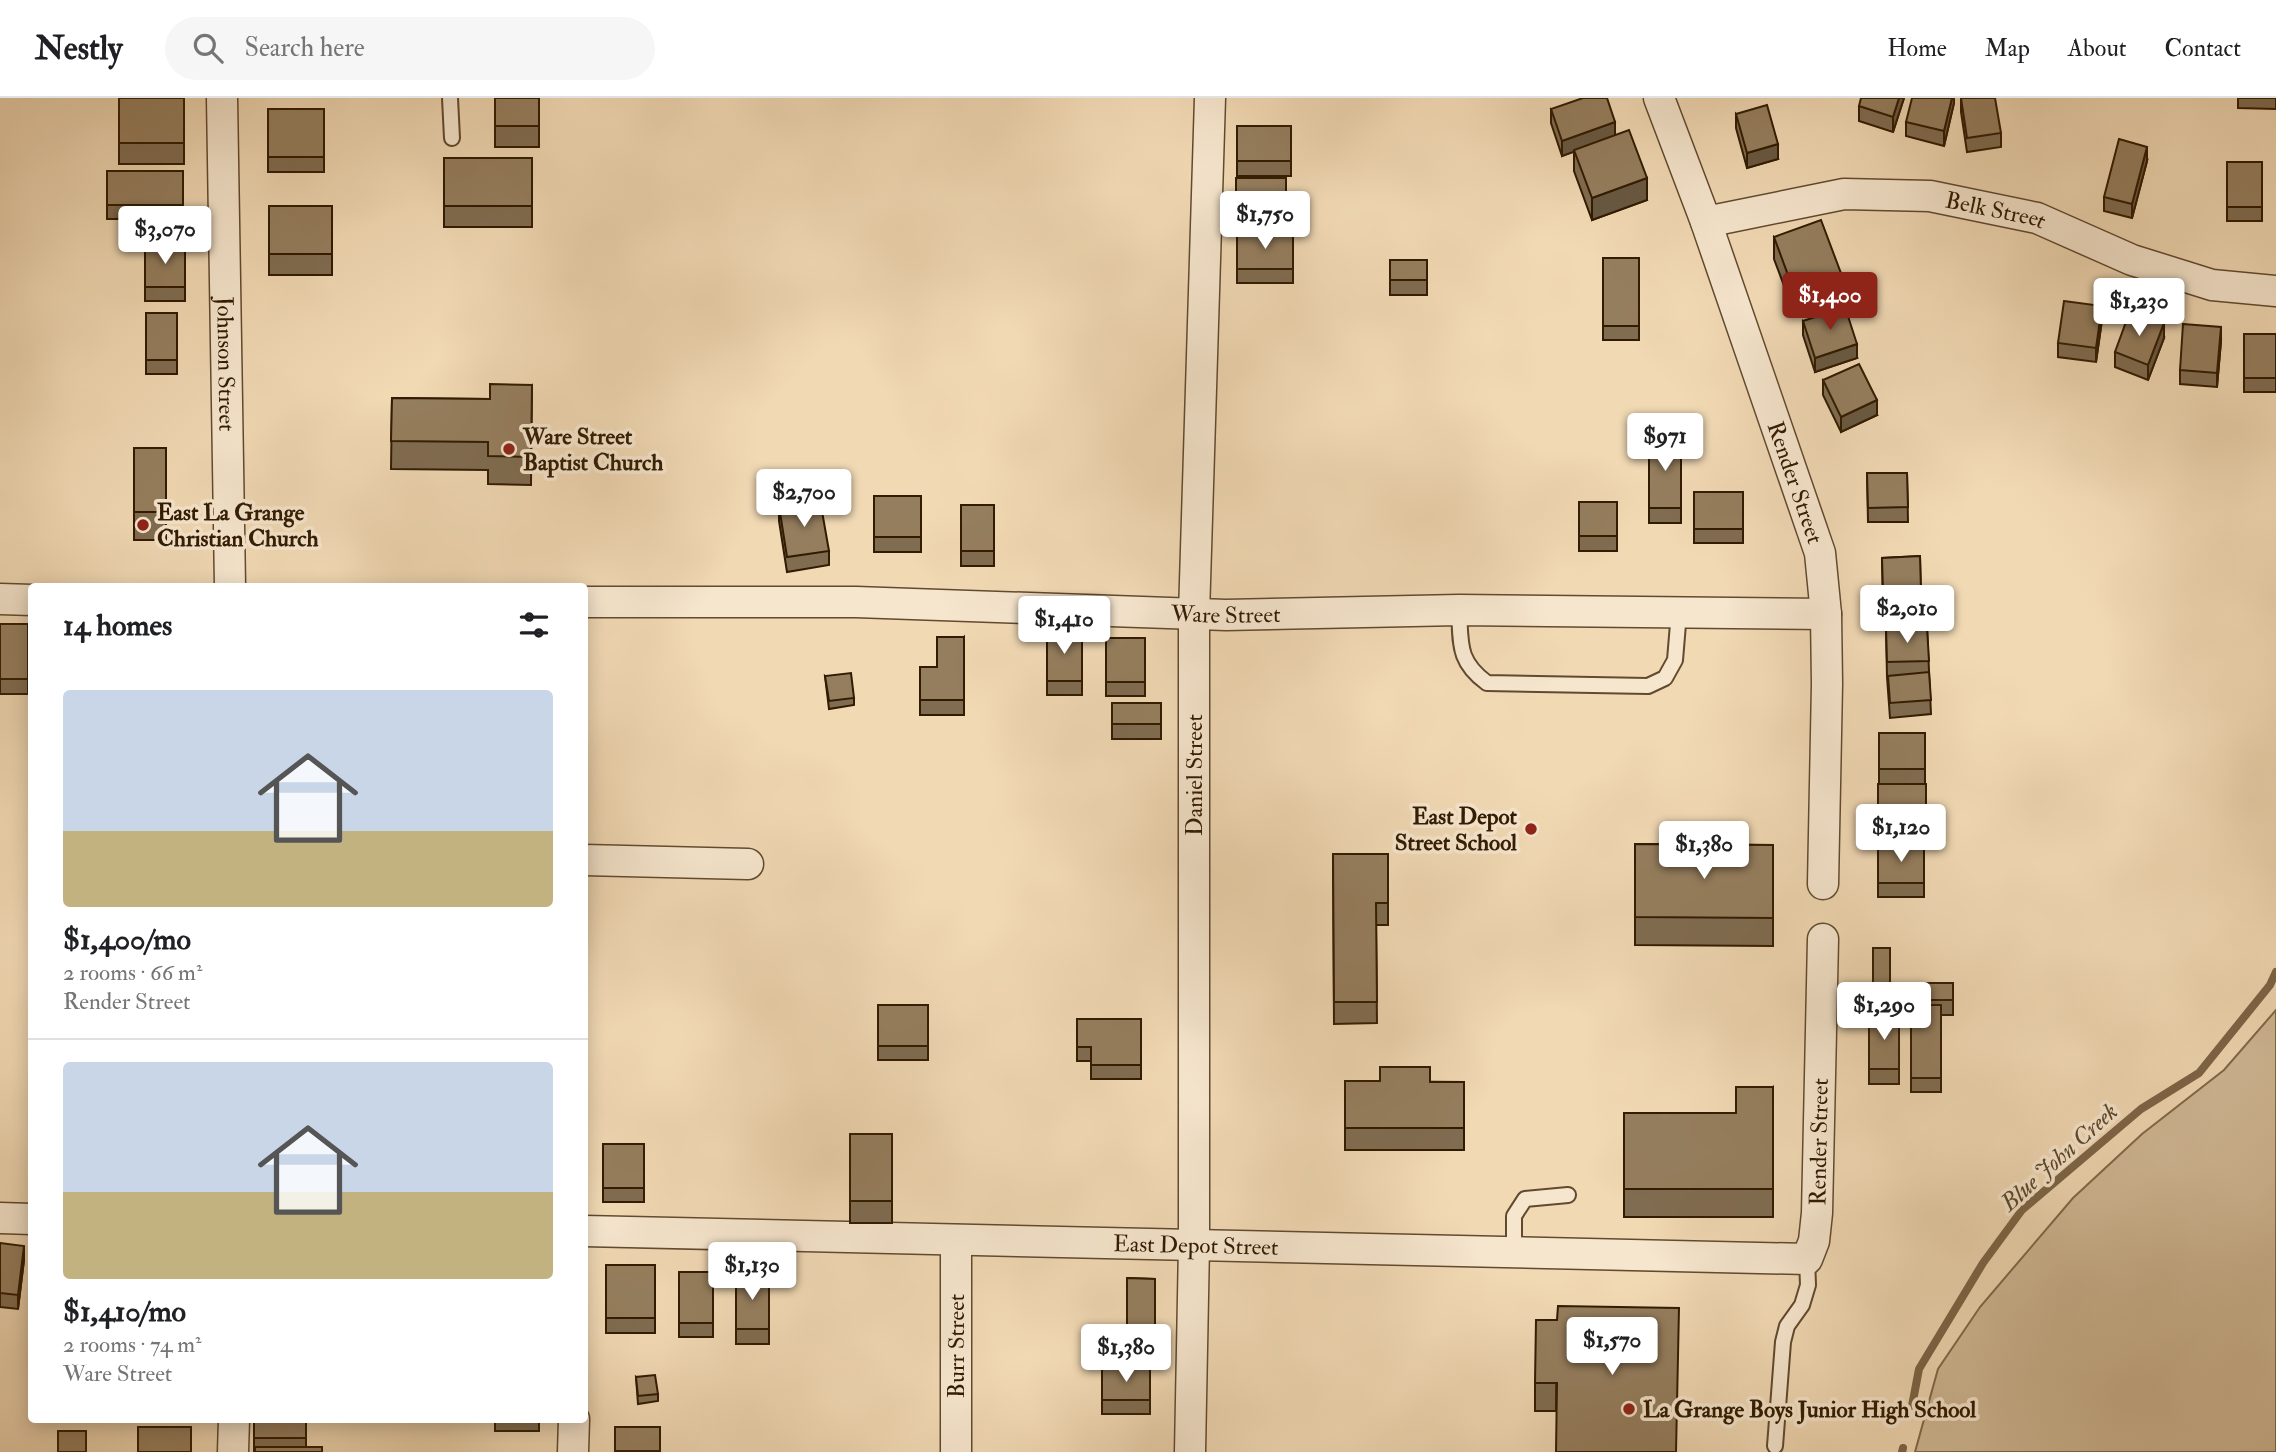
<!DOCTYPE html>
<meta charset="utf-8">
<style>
body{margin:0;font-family:"IM FELL Double Pica",serif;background:#f6f6f6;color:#202124;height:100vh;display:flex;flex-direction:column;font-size:26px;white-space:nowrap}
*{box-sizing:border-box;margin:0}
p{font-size:23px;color:#757577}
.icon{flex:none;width:38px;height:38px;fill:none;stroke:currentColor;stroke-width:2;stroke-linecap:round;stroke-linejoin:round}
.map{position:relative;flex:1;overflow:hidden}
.details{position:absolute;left:28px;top:485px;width:560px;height:840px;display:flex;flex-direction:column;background:#fff;border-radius:7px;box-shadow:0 4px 18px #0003}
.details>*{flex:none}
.price{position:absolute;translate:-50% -60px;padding:0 16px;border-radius:7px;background:#fff;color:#222;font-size:23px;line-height:46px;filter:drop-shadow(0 2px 4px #0008)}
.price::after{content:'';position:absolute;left:50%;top:42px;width:21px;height:16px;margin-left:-10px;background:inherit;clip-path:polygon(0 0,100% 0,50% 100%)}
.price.selected{background:#8f2418;color:#fff}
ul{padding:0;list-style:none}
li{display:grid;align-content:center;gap:14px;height:371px;padding:0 35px}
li+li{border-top:2px solid #e0e0e0}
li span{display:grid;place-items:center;height:217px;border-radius:7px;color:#555}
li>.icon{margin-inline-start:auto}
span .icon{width:126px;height:126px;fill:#fffc;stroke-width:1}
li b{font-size:30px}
h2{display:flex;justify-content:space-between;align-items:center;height:84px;padding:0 35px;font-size:30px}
header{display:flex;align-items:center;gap:42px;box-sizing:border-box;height:98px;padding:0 35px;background:#fff;border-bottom:2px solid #e0e0e0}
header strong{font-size:33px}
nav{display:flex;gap:38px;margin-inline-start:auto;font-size:24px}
.search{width:490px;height:63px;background:#f6f6f6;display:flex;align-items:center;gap:18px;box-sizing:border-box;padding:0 24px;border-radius:38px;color:#757577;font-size:26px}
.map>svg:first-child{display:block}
</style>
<header>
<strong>Nestly</strong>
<div class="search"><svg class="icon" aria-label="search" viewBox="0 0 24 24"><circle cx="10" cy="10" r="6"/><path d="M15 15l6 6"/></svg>Search here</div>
<nav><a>Home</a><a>Map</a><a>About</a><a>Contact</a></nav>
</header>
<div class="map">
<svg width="2276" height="1354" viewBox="0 0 2276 1354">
<rect width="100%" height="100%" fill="#f1d9b4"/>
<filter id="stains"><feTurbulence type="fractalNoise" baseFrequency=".00286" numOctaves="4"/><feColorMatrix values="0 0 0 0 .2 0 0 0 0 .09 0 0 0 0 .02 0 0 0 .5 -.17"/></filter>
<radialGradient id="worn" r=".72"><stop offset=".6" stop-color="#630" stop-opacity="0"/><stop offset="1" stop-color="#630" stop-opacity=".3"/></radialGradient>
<polygon fill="#d0b996" stroke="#806a4c" stroke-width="2" points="2276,912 2276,1354 1915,1354 1938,1271 1980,1209 2073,1100 2142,1036 2224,972"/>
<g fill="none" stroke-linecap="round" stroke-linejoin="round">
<g stroke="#7d6648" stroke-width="8">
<polyline points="1912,1308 1919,1271 1983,1165 2022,1112 2141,1011 2199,975 2270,887 2276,874"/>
<polyline points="1902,1354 1903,1350"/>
</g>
<g stroke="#614a2e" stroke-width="18">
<g id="lane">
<polyline points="450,0 452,40"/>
<path d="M1459 512C1461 545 1457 563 1487 585L1648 588 1665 580 1675 562 1679 514"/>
<polyline points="1514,1154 1514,1118 1525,1101 1568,1097"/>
<polyline points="1775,1348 1783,1244 1787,1228 1802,1207 1808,1187 1807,1161"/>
</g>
</g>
<g stroke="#614a2e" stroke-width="33">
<g id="street">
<path id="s1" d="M222 0 230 488"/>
<path id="s2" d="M1659 0 1706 124 1820 455 1826 516 1827 586 1823 786"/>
<path id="s3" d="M1706 124 1844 96 1930 98 2037 120 2132 162 2212 187 2276 193"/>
<polyline points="0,501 32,502"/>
<path id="s4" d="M584 504H856L1226 517 1459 512 1826 516"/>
<polyline points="584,762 748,766"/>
<polyline points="0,1120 32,1121"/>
<path id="s5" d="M584 1133 1807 1161 1814 1143 1817 1115 1823 841"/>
<polyline points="233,1354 234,1321"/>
<polyline points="573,1354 574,1321"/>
<polyline points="956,1354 956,1142"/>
<polyline points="1190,1354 1194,1147 1194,516 1210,0"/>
</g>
</g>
<use href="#lane" stroke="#f6e6ce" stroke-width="14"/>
<use href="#street" stroke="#f6e6ce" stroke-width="30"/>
</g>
<g fill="#806c51" stroke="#311b01" stroke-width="2">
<rect x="119" y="0" width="65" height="66"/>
<rect x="495" y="0" width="44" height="49"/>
<polygon points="1904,0 1893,34 1859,23 1859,8"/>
<polygon points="1954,0 1954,5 1944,48 1906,38 1906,24"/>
<polygon points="1961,0 2001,35 2001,49 1967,54 1961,14"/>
<polygon points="2238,0 2276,0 2276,11 2238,10"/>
<rect x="268" y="11" width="56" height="63"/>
<polygon points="1551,11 1615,37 1647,102 1592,122 1574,73 1574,53 1562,58 1551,25"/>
<polygon points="1736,16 1778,61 1747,70 1736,30"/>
<rect x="1237" y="28" width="54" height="50"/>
<rect x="444" y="60" width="88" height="69"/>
<polygon points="2147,63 2132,120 2104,113 2104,99"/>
<rect x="2227" y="64" width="35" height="59"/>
<rect x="107" y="73" width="76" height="48"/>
<rect x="1236" y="80" width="50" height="50"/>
<rect x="269" y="108" width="63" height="69"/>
<rect x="1237" y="135" width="56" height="50"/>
<polygon points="1774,139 1842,200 1795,217 1774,161"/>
<rect x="145" y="148" width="40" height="55"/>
<rect x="1603" y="160" width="36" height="82"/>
<rect x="1390" y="162" width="37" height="35"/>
<rect x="146" y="215" width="31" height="61"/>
<polygon points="2102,222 2096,264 2058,259 2058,245"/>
<polygon points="1803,223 1857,260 1815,274 1803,237"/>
<rect x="2244" y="236" width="32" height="58"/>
<polygon points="2164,240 2148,282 2115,269 2115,254"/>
<polygon points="2221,243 2217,289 2180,286 2180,272"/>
<polygon points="1823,282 1877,317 1841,334 1823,297"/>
<polygon points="532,287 531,387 488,386 488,372 391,371 392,300 490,301"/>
<rect x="1649" y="340" width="32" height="85"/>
<rect x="134" y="350" width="32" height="92"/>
<polygon points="1867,375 1907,375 1908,424 1868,424"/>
<rect x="1694" y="394" width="49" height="51"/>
<rect x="874" y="398" width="47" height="56"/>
<rect x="1579" y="404" width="38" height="49"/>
<rect x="961" y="407" width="33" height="61"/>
<polygon points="779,408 829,453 829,467 787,474 779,423"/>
<polygon points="1920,458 1921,507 1883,508 1882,460"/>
<rect x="0" y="526" width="28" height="70"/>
<polygon points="1927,529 1931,616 1890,620 1887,579 1886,530"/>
<rect x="1047" y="534" width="35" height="63"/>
<polygon points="964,539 964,617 920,617 920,569 937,569"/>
<rect x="1106" y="540" width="39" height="58"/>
<polygon points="825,578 854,600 854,607 829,611"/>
<rect x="1112" y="605" width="49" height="36"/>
<rect x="1879" y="635" width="46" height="51"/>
<rect x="1878" y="686" width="48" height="51"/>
<polygon points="1635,746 1773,747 1773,848 1635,847"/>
<rect x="1878" y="747" width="46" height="52"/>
<polygon points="1333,756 1388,756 1388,827 1376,827 1377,925 1334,926"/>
<polygon points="1873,850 1890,885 1953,885 1953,917 1941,917 1941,994 1911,994 1911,917 1873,917"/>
<rect x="878" y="907" width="50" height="55"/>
<rect x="1869" y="917" width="30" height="69"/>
<polygon points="1077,921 1141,921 1141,981 1091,981 1091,963 1077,963"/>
<polygon points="1345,983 1464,984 1464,1052 1345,1052"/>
<polygon points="1773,989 1773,1119 1624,1119 1624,1015 1736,1015"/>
<rect x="850" y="1036" width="42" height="89"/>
<rect x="603" y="1046" width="41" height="58"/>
<polygon points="0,1145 24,1162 18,1211 0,1209"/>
<rect x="606" y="1167" width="49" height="68"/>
<rect x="679" y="1174" width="34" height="65"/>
<rect x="736" y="1178" width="33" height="68"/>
<polygon points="1127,1180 1155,1181 1155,1246 1127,1246"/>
<polygon points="1557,1222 1556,1313 1535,1313 1535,1285"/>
<rect x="1102" y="1270" width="48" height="46"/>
<polygon points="636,1279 658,1296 658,1303 638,1306"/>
<polygon points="254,1321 306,1321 306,1349 322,1354 254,1354"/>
<rect x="495" y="1321" width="44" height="12"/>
<rect x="615" y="1329" width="45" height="25"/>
</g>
<g fill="#685842" stroke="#311b01" stroke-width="2">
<polygon points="1899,0 1904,0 1893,34 1893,19"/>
<polygon points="1952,0 1954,0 1954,5 1944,48 1944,33"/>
<polygon points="1615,24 1615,39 1562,58 1562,43"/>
<polygon points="1778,46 1778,61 1747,70 1747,55"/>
<polygon points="2147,49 2147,63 2132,120 2132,106"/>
<polygon points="1647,80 1647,102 1592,122 1592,100"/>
<polygon points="1842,178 1842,200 1795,217 1795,196"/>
<polygon points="2102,208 2102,222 2096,264 2096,250"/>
<polygon points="2164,225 2164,240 2148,282 2148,267"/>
<polygon points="2221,229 2221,243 2217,289 2217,275"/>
<polygon points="1857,246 1857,260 1815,274 1815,260"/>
<polygon points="1877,302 1877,317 1841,334 1841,319"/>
<polygon points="24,1148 24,1162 18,1211 18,1197"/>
</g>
<g fill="#957e5e" stroke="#311b01" stroke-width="2">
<rect x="119" y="0" width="65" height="45"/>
<rect x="495" y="0" width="44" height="28"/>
<polygon points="1583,0 1607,0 1615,24 1562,43 1551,11"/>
<polygon points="1861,0 1899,0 1893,19 1859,8"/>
<polygon points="1912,0 1952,0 1944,33 1906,24"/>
<polygon points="1961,0 1995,0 2001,35 1967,40"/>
<polygon points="1767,7 1778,46 1747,55 1736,16"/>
<rect x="268" y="11" width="56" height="48"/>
<rect x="1237" y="28" width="54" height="35"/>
<polygon points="1629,32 1647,80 1592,100 1574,52"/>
<polygon points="2119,41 2147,49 2132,106 2104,99"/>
<rect x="444" y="60" width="88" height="48"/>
<rect x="2227" y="64" width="35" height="45"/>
<rect x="107" y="73" width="76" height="34"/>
<rect x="1236" y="80" width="50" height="35"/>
<rect x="269" y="108" width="63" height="48"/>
<polygon points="1821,122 1842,178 1795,196 1774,139"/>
<rect x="1237" y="135" width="56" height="36"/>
<rect x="145" y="148" width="40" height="41"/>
<rect x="1603" y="160" width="36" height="68"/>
<rect x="1390" y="162" width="37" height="20"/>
<polygon points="2064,203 2102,208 2096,250 2058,245"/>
<polygon points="1845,209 1857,246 1815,260 1803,223"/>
<polygon points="2130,213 2164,225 2148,267 2115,254"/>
<rect x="146" y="215" width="31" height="47"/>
<polygon points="2183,226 2221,229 2217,275 2180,272"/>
<rect x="2244" y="236" width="32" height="44"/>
<polygon points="1859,266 1877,302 1841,319 1823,282"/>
<polygon points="490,286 532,287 531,359 488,358 488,344 391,343 392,300 490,301"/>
<rect x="1649" y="340" width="32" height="70"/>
<rect x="134" y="350" width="32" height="64"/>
<polygon points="1867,375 1907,375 1908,409 1868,410"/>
<rect x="1694" y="394" width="49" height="37"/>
<rect x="874" y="398" width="47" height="41"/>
<polygon points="820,402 829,453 787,459 779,408"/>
<rect x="1579" y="404" width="38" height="34"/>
<rect x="961" y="407" width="33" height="46"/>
<polygon points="1920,458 1921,492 1883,493 1882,460"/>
<rect x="0" y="526" width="28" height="55"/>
<polygon points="1927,529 1929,563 1887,564 1886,530"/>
<rect x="1047" y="534" width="35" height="49"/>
<polygon points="937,539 964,539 964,602 920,602 920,569 937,569"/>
<rect x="1106" y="540" width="39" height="44"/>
<polygon points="1929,574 1931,602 1890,605 1888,578"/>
<polygon points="851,575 854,600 829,603 825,578"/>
<rect x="1112" y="605" width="49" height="21"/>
<rect x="1879" y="635" width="46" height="36"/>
<rect x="1878" y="686" width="48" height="37"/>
<polygon points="1635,746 1773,747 1773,820 1635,819"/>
<rect x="1878" y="747" width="46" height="38"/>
<polygon points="1333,756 1388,756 1388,805 1376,805 1377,904 1334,904"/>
<polygon points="1873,850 1890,850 1890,885 1953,885 1953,902 1873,902"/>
<rect x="878" y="907" width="50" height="41"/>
<rect x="1911" y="907" width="30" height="73"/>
<rect x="1869" y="917" width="30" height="54"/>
<polygon points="1077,921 1141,921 1141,967 1091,967 1091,949 1077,949"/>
<polygon points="1380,969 1430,969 1430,984 1464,984 1464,1030 1345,1030 1345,983 1380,983"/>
<polygon points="1736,989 1773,989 1773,1091 1624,1091 1624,1015 1736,1015"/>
<rect x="850" y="1036" width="42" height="67"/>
<rect x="603" y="1046" width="41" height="44"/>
<polygon points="0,1145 24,1148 18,1197 0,1195"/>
<rect x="606" y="1167" width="49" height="53"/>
<rect x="679" y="1174" width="34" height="51"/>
<rect x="736" y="1178" width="33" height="53"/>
<polygon points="1127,1180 1155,1181 1155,1232 1127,1232"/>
<polygon points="1558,1208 1679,1210 1676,1354 1556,1354 1557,1285 1535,1285 1536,1222 1557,1222"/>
<rect x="1102" y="1270" width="48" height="32"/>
<polygon points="655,1277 658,1296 638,1298 636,1279"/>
<rect x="254" y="1321" width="52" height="19"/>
<rect x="138" y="1329" width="53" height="25"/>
<rect x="615" y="1329" width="45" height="24"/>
<rect x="58" y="1333" width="28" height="21"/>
<rect x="255" y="1349" width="67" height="5"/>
</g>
<g fill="#8f2418" stroke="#f6e6ce" stroke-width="2.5">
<circle cx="509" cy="351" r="7"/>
<circle cx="143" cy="427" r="7"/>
<circle cx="1531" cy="731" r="7"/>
<circle cx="1629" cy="1311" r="7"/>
</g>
<g text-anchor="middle" stroke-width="7" stroke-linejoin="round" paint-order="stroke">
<g font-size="23" fill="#311b01" stroke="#f6e6ce">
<text dy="8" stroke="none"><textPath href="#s3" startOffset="294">Belk Street</textPath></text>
<text dy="8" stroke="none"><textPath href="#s1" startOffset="266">Johnson Street</textPath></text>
<text dy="8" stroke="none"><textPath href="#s2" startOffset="408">Render Street</textPath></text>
<text dy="8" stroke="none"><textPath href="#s4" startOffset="642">Ware Street</textPath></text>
<text transform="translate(1194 677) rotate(-90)" y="8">Daniel Street</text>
<text dy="8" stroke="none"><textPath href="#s5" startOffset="1342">Render Street</textPath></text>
<text dy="8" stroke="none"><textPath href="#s5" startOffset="612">East Depot Street</textPath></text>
<text transform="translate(956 1248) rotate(-90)" y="8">Burr Street</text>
</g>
<g font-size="23" font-weight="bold" fill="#311b01" stroke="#f6e6ce" text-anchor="start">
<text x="523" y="346">Ware Street<tspan x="523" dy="26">Baptist Church</tspan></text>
<text x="157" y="422">East La Grange<tspan x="157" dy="26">Christian Church</tspan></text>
<text x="1517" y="726" text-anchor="end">East Depot<tspan x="1517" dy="26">Street School</tspan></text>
<text x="1643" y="1319">La Grange Boys Junior High School</text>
</g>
<g font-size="24" font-style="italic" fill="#5d472a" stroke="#f6e6ce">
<text transform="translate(2059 1059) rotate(-42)" y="8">Blue John Creek</text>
</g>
</g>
<rect width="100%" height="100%" filter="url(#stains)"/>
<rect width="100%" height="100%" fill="url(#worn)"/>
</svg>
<b class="price" style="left:1265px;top:153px">$1,750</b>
<b class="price" style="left:165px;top:168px">$3,070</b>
<b class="price selected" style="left:1830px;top:234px">$1,400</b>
<b class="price" style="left:2139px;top:240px">$1,230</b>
<b class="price" style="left:1665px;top:375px">$971</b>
<b class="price" style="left:804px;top:431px">$2,700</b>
<b class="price" style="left:1907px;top:547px">$2,010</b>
<b class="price" style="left:1064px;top:558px">$1,410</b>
<b class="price" style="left:1901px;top:766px">$1,120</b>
<b class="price" style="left:1704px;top:783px">$1,380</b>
<b class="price" style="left:1884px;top:944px">$1,290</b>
<b class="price" style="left:752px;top:1204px">$1,130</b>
<b class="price" style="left:1612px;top:1279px">$1,570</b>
<b class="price" style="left:1126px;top:1286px">$1,380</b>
<section class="details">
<h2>14 homes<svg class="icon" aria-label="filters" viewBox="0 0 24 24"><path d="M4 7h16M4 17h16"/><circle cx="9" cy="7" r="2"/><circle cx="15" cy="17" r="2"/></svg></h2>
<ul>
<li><span style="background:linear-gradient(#c9d6e8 65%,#c2b280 0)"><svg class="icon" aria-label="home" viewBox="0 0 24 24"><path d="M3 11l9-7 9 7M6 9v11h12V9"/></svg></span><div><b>$1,400/mo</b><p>2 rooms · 66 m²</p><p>Render Street</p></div></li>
<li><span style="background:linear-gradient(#c9d6e8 60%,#c2b280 0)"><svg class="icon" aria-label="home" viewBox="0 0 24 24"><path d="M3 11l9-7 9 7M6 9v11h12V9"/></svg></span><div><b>$1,410/mo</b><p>2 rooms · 74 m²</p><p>Ware Street</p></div></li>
</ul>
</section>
</div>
